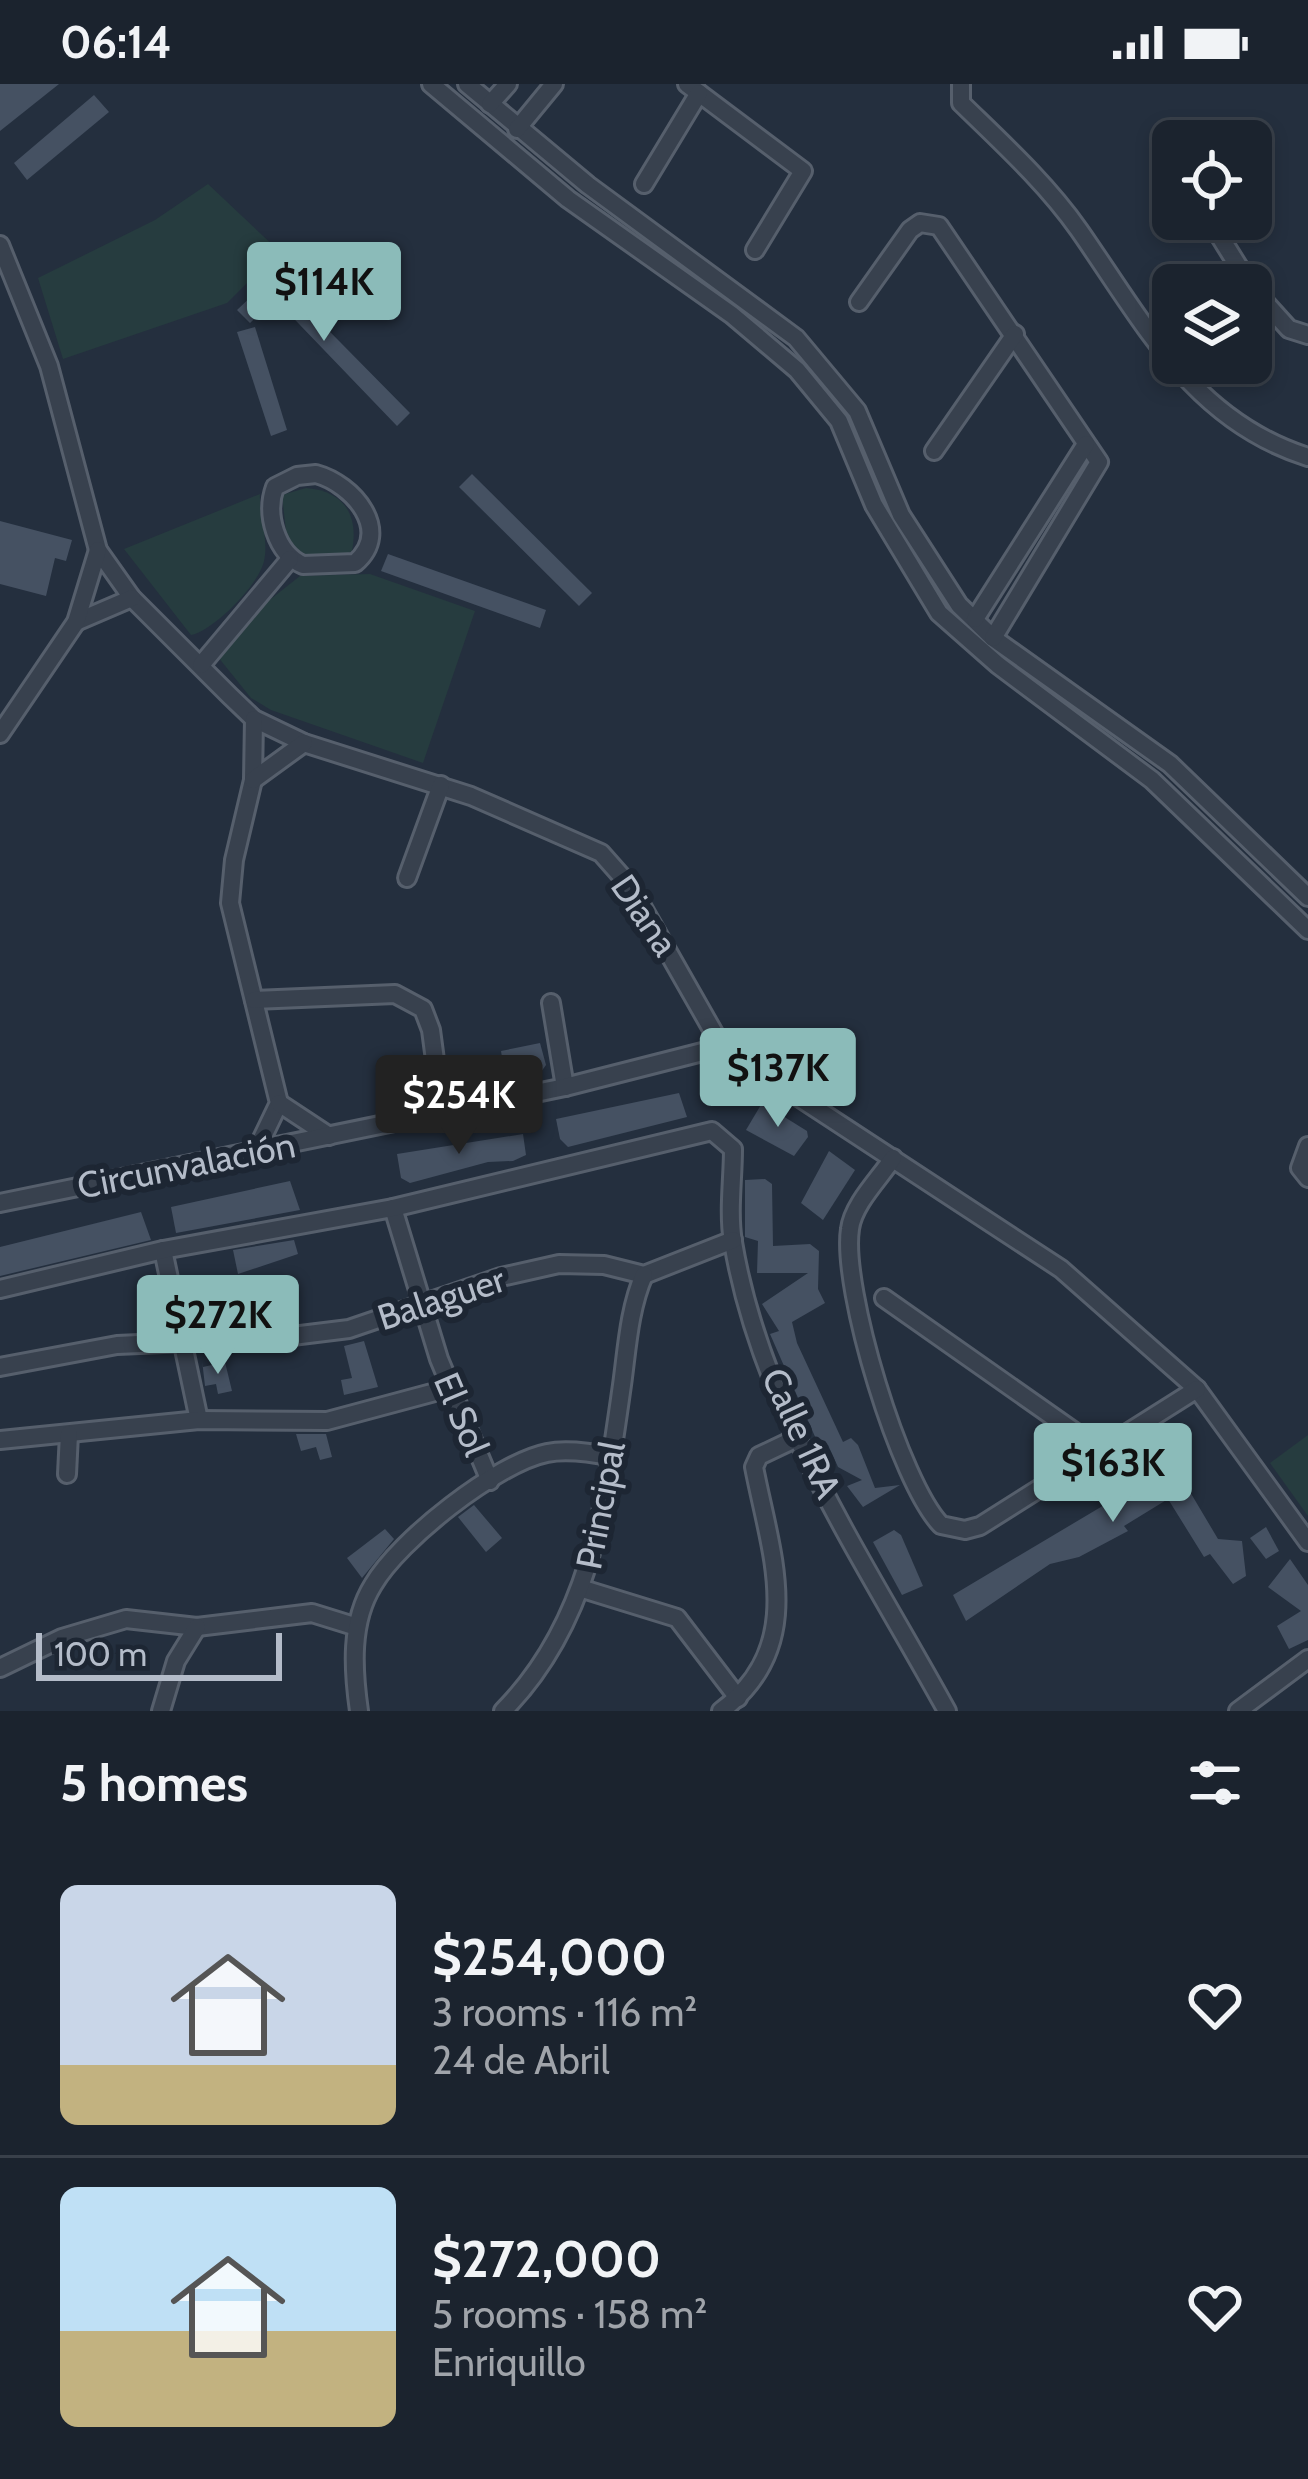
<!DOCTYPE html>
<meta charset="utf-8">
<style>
body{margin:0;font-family:Cabin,sans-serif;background:#242b36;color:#f1f3f6;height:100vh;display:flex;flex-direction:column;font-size:45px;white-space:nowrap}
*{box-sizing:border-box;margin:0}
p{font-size:39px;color:#a0a4aa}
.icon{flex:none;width:66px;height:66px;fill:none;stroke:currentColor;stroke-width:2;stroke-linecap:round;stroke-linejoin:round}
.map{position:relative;height:1627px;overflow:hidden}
.sheet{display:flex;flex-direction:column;background:#1b232e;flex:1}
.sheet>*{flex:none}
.buttons{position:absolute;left:1152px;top:36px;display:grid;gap:24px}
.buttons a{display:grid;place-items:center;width:120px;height:120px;border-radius:18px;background:#1b232e;box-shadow:0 6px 18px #0003,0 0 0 3px #39404a;font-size:60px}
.scale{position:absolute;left:36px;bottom:30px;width:246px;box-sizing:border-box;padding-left:12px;border:6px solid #b4bcc9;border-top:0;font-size:33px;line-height:42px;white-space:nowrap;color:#b4bcc9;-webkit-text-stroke:9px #1d2633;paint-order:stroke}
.price{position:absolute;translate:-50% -102px;padding:0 27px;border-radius:12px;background:#8bbbb9;color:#111;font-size:39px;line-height:78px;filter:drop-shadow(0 3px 6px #0008)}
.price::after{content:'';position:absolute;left:50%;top:72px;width:36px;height:27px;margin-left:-18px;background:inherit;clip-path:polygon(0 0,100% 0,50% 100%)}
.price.selected{background:#222;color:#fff}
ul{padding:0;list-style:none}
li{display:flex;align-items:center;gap:36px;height:300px;padding:0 60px}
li+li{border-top:3px solid #39404a}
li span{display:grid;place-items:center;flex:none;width:336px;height:240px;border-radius:18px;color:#555}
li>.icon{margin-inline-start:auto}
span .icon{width:144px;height:144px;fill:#fffc;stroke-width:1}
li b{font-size:51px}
h2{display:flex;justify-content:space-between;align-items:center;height:144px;padding:0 60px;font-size:51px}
.status{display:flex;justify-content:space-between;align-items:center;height:84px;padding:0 60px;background:#1b232e;direction:ltr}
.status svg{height:33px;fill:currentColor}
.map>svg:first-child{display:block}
</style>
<div class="status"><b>06:14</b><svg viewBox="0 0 49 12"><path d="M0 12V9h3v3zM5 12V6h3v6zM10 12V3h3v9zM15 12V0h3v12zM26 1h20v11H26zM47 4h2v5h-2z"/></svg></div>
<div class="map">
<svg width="1308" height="1627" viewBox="0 0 1308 1627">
<rect width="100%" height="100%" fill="#242f3e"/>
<g fill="#263c3f">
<polygon points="208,100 279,167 227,219 63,275 38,194 155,136"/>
<path d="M306 404C344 407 359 431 352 467 330 480 303 476 287 456L282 411Z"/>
<path d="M260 410C259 431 269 456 264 477 259 501 213 547 191 551L124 465Z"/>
<polygon points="370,490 475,527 423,679 271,626 251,614 218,573 262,522 300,492"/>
<polygon points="1308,1351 1308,1432 1270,1379"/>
</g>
<g fill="#455162">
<polygon points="0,0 59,0 0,47"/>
<polygon points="94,11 109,28 27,96 14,79"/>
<polygon points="274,191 410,329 397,342 275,215 250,239 237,226"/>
<polygon points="255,243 287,346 271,352 237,248"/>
<polygon points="472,390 592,509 579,522 459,403"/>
<polygon points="0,437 72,456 66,477 55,474 46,512 0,500"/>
<polygon points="388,470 546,526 540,544 381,487"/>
<polygon points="540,959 546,981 538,992 506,999 501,967"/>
<polygon points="679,1009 687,1033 568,1063 560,1055 556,1035"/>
<polygon points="762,1019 807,1047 808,1053 794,1072 746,1046"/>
<polygon points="523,1050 526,1071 513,1077 488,1078 410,1099 401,1094 397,1070"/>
<polygon points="829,1067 855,1086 823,1136 801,1119"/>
<polygon points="765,1095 772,1100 773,1162 810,1160 819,1167 818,1205 825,1219 792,1238 797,1259 843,1358 851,1354 858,1361 875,1404 900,1401 863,1423 847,1402 862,1396 838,1383 828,1361 820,1364 770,1250 779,1247 762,1220 808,1189 757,1189 758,1157 745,1153 745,1096"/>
<polygon points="290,1097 300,1126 176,1149 171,1123"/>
<polygon points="141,1128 151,1156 0,1192 0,1163"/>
<polygon points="294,1156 298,1170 238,1190 233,1166"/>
<polygon points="256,1219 262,1242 223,1244 219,1226"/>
<polygon points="364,1257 378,1303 344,1311 341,1296 352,1294 344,1262"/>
<polygon points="202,1276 203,1283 225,1278 232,1307 218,1310 216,1300 205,1302"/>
<polygon points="296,1350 326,1350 332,1373 320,1376 316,1363 301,1367"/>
<polygon points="1151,1351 1158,1354 1218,1455 1242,1457 1246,1492 1233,1500 1210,1470 1204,1473 1168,1415 1124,1442 1128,1447 1079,1473 1050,1480 966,1537 953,1511 1116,1414 1100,1381"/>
<polygon points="474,1421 502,1454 486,1468 458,1433"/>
<polygon points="1266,1443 1279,1467 1266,1475 1250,1454"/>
<polygon points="385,1445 394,1455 362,1494 347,1474"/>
<polygon points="894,1446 901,1451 923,1502 902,1511 873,1458"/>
<polygon points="1290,1475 1308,1501 1308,1556 1289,1565 1277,1542 1301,1527 1268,1503"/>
</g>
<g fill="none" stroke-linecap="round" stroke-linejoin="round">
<g stroke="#565f6c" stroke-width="22">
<g id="minor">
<polyline points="431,0 568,115 732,231 797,286 839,337 874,421 939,529 998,581 1152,696 1308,846"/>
<polyline points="467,0 588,101 796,254 857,327 901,431 959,521 993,554 1170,680 1308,813"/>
<polyline points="687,0 803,87 755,166"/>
<path d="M961 0V19C1002 59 1046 99 1079 146 1144 239 1193 337 1308 373"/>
<polyline points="490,20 508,0"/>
<polyline points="517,45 554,0"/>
<polyline points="644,100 699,9"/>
<polyline points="1209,135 1250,201"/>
<polyline points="0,161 49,282 98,466 132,514 230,612 254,635 304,659 471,712 601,769 631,803 722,963 1061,1185 1197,1305 1308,1458"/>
<polyline points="1251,203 1289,245 1308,251"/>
<polyline points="859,218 910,146 920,139 939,142 1099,378 993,554"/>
<polyline points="934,367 1015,250"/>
<path d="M316 390C353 400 393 447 355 479L303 481C276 469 265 430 275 403L297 392Z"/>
<polyline points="975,535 1086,360"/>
<polyline points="76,538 132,514"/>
<polyline points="201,581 290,475"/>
<polyline points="254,635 253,696 234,776 230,819 279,1019 255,1069"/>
<polyline points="0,650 76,538 98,466"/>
<polyline points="253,696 304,659"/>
<polyline points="407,794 441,701"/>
<polyline points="254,916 395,910 423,925 431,946 442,1029"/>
<polyline points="551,919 565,1003"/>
<polyline points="279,1019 329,1052"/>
<polyline points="1308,1062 1300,1084 1308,1094"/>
<path d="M893 1074C880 1094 853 1120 850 1145 841 1204 900 1399 941 1441L965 1446 980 1442 1197 1305"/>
<polyline points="0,1119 565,1003 722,963"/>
<polyline points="393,1124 439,1275 490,1397"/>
<polyline points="163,1166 199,1336"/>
<path d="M0 1205 163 1166 393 1124 712 1047 733 1065C733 1095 728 1128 733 1158 761 1327 866 1479 947 1627"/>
<polyline points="884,1214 1099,1365"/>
<polyline points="0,1283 117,1261 276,1254 349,1245 501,1193 559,1180 604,1181 644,1191 733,1156"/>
<polyline points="0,1356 199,1336 327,1337 450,1304"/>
<polyline points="67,1390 69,1350"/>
<polyline points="583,1505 677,1534 738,1614"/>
<polyline points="0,1584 62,1554 126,1535 197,1543 312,1529 357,1543"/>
<polyline points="161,1627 176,1577 197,1543"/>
<path d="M359 1627C353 1585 350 1538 373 1501 399 1456 497 1379 547 1369 567 1365 593 1369 612 1373"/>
<path d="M503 1627C591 1538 605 1420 622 1301 627 1265 629 1225 644 1191"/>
<path d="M721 1627C808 1562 771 1471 754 1383L759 1372 799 1353"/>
<polyline points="1238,1627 1308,1575"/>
</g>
</g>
<use href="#minor" stroke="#38414e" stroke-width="16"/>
</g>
<g text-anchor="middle" stroke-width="12" stroke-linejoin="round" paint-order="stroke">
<g font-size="36" fill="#b4bcc9" stroke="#1d2633">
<text transform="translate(645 831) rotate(56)" y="13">Diana</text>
<text transform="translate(186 1081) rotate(-11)" y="13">Circunvalación</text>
<text transform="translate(441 1214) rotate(-18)" y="13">Balaguer</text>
<text transform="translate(462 1330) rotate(67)" y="13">El Sol</text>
<text transform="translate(802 1349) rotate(65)" y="13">Calle 1RA</text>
<text transform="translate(600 1421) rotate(-79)" y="13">Principal</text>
</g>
</g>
</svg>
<div class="buttons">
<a><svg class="icon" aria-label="locate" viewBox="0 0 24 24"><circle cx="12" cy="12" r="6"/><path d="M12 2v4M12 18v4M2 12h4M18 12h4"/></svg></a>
<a><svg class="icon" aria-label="layers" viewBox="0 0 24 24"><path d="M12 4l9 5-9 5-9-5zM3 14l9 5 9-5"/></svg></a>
</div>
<div class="scale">100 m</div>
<b class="price" style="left:324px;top:260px">$114K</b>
<b class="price" style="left:778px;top:1046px">$137K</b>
<b class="price selected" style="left:459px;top:1073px">$254K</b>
<b class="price" style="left:218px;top:1293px">$272K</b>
<b class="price" style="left:1113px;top:1441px">$163K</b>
</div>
<section class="sheet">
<h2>5 homes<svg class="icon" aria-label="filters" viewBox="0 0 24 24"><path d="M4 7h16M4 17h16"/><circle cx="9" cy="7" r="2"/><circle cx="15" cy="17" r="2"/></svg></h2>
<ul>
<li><span style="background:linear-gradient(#c9d6e8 75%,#c2b280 0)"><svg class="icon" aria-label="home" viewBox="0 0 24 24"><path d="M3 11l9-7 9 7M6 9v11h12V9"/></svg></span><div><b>$254,000</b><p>3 rooms · 116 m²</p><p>24 de Abril</p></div><svg class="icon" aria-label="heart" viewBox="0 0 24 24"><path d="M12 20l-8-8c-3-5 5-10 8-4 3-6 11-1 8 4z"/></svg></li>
<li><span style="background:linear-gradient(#bfe0f5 60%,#c2b280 0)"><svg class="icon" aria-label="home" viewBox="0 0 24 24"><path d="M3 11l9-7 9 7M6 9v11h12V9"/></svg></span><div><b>$272,000</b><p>5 rooms · 158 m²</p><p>Enriquillo</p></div><svg class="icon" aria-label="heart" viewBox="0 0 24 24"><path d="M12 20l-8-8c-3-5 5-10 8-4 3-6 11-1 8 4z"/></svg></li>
</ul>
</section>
